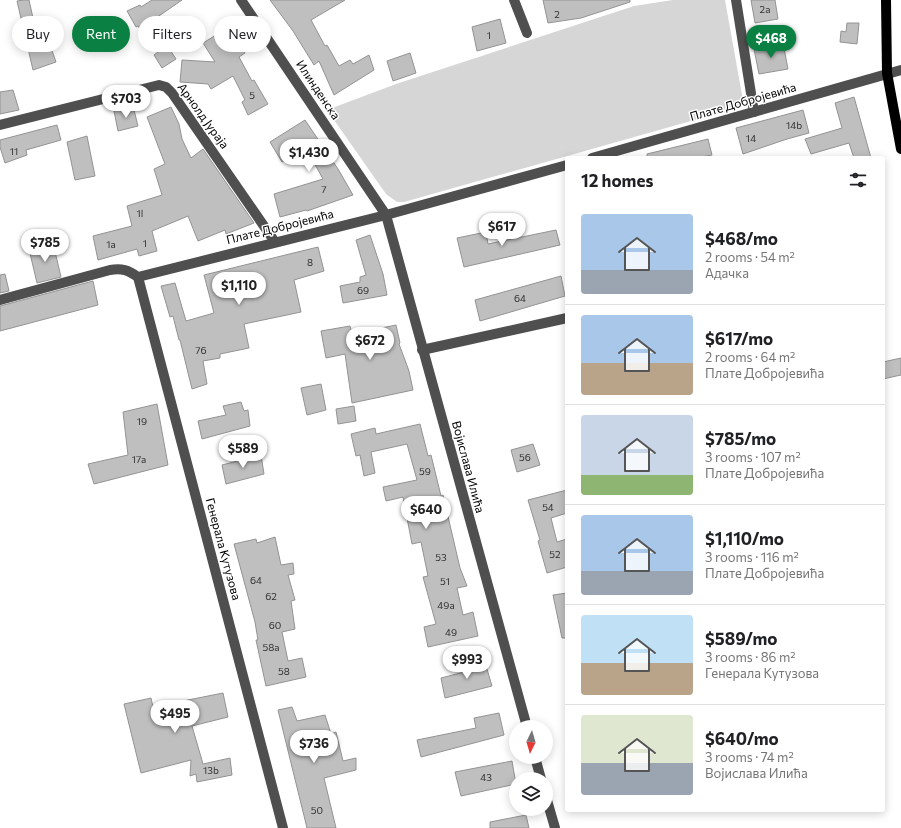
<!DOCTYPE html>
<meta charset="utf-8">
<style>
body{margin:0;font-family:Commissioner,sans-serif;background:#f2f2f2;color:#202124;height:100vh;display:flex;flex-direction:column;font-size:15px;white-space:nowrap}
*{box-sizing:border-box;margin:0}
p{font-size:13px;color:#757577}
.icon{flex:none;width:22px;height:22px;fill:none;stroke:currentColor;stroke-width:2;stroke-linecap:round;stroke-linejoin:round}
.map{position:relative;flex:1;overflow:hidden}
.sheet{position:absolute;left:565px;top:156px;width:320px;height:656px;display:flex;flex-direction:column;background:#fff;border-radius:4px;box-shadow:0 2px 10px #0003}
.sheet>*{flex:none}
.top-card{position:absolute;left:12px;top:16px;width:380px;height:36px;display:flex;gap:8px}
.needle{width:26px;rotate:185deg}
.controls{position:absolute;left:509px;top:720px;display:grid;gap:8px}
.controls a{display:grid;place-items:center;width:44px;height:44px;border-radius:50%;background:#fff;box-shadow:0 2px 10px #0003;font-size:20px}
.price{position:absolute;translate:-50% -34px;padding:0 9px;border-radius:14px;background:#fff;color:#222;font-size:13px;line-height:26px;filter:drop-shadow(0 1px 2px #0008)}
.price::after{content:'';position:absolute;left:50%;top:24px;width:12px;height:9px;margin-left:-6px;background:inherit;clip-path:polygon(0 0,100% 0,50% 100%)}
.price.current{background:#0b8043;color:#fff}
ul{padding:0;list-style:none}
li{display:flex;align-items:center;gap:12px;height:100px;padding:0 16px}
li+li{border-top:1px solid #e0e0e0}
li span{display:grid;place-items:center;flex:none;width:112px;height:80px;border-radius:4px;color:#555}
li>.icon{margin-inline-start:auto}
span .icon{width:48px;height:48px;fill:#fffc;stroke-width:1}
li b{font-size:17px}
h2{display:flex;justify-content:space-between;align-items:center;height:48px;padding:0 16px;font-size:17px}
.pill{padding:0 14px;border-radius:18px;background:#fff;box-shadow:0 2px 10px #0003;font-size:14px;line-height:36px}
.pill.current{background:#0b8043;color:#fff}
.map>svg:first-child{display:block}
</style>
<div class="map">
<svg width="901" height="828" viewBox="0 0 901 828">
<rect width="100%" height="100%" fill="#fff"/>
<polygon fill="#d6d6d6" points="673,0 725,0 744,106 404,202 397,202 386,194 327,110 396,84 634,6"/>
<g fill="#bfbfbf" stroke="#939393">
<polygon points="24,0 29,0 37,36 46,33 56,62 33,70 17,1"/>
<polygon points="152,0 182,0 140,29 138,26 136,27 127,11 140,5 141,7"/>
<polygon points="270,0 345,0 311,20 325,46 327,45 339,66 350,60 353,64 369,55 374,70 334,95 319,61 314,65 293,31"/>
<polygon points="543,0 630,0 630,2 581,18 548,23"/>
<polygon points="751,0 775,0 778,19 755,23"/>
<polygon points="500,19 506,43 477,51 472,27"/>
<polygon points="847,23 859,23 857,44 840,42 841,31 846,32"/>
<polygon points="229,27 245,53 239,57 252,81 254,80 268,104 248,115 242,102 245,100 233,76 211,89 208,84 180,82 182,60 215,62 203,43"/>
<polygon points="783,43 788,69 759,74 754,49"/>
<polygon points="167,45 176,59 162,68 154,55"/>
<polygon points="410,53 416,73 393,81 387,61"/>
<polygon points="13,90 19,110 0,114 0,92"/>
<polygon points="854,97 871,158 854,158 849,143 811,154 805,139 842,128 835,103"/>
<polygon points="133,106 138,126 118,131 114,111"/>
<polygon points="171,107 179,124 182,139 191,158 203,149 254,223 226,234 225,230 198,241 188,216 152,231 157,251 139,256 137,249 98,260 93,236 132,226 127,206 162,195 154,169 165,164 147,117"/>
<polygon points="803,110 809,133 787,139 743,154 736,128"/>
<polygon points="305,120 338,169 353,195 307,211 306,210 280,217 274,194 323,179 306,148 282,162 270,142"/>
<polygon points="57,125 61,140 26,150 27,155 5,163 0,147 0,140"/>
<polygon points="87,136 95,176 75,180 67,142"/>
<polygon points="708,139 712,155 696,158 647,158 647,154"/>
<polygon points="556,230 560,245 464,267 457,238 486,232 488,244"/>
<polygon points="370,235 383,274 387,295 343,303 340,286 360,282 360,277 366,275 356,240"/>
<polygon points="53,243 61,277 37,283 29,249"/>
<polygon points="318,247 324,271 294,280 301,312 244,324 249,348 220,354 220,358 203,361 207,384 192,389 180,340 179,340 173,316 170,317 161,286 175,283 186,321 214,313 204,275"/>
<polygon points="5,274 9,291 0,293 0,275"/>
<polygon points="561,276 565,296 480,321 475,300"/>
<polygon points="93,281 98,305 0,331 0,306"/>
<polygon points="396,325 400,343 399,344 409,371 413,390 352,403 345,354 326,358 321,331 350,326 352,334"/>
<polygon points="901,358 901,375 883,379 883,362"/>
<polygon points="321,384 326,410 307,415 301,388"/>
<polygon points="241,402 244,411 248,410 250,426 202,439 198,421 226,415 223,406"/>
<polygon points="157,404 168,465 94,484 88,464 128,455 123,412"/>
<polygon points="354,406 356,421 338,424 336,409"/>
<polygon points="420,424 428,456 431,455 441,496 443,495 460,568 467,586 457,588 463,615 473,612 478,636 428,647 424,627 436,624 423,577 428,576 421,542 412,544 403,497 386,501 383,487 417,480 407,444 371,452 375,473 364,476 360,455 356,456 351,434 375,428 376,434"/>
<polygon points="533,444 540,465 517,472 511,450"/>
<polygon points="261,455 264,474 226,484 222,465"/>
<polygon points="567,490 567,513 551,518 557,542 567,539 567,567 547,573 538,541 540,540 528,500"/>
<polygon points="275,537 281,565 293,563 294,574 288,575 295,600 291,601 295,629 282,632 288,661 302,658 306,677 266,686 256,640 258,640 255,622 234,544 256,539 257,543"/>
<polygon points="567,593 567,638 562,638 553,595"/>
<polygon points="484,659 492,686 445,698 441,678 472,670 469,663"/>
<polygon points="223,693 228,717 192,726 203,764 230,758 232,775 197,782 196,774 190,776 191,760 141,773 124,704 151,698 153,707"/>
<polygon points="292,707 297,721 325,715 331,734 336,732 343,761 356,758 356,770 324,778 336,828 307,828 278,710"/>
<polygon points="499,713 504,735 421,757 417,740 476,728 474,718"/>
<polygon points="512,761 516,784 461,796 455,772"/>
<polygon points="526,815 529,828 490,828 490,822"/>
</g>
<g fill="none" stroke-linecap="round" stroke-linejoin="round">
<g stroke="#4f4f4f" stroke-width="10">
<polyline points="241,0 386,215 527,727"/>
<polyline points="514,0 527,33"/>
<polyline points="736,0 754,112"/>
<polyline points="0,125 159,85 166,87 172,93 275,242"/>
<polyline points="592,158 901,70"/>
<polyline points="138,277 283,828"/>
<path d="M0 300 110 270C122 268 128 270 138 277L386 215 567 165"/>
<polyline points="422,350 567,318"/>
<polyline points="535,757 541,779"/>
<polyline points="546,797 555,828"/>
</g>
<polyline stroke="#000" stroke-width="10" points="886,0 887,73 901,149"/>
</g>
<g text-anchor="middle" stroke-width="3" stroke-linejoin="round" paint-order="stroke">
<g font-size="10" fill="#303030">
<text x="765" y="13">2a</text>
<text x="557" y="18">2</text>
<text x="489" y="39">1</text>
<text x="252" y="99">5</text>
<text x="794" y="129">14b</text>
<text x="751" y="142">14</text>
<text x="14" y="155">11</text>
<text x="324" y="193">7</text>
<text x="140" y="217">1l</text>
<text x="145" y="247">1</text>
<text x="111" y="248">1a</text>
<text x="310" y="266">8</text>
<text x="363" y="294">69</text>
<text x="520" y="302">64</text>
<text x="201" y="354">76</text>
<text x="142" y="425">19</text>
<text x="525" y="461">56</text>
<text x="139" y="463">17a</text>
<text x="425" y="475">59</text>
<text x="548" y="511">54</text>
<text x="555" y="558">52</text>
<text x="441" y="561">53</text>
<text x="256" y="584">64</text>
<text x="445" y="585">51</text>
<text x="271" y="600">62</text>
<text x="446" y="609">49a</text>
<text x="275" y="629">60</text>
<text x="451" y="636">49</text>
<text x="271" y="651">58a</text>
<text x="284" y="675">58</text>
<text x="211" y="774">13b</text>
<text x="486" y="781">43</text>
<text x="317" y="814">50</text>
</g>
<g font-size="12" fill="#000" stroke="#fff">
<text transform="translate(318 90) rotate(56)" y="4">Илинденска</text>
<text transform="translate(743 102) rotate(-16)" y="4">Плате Добројевића</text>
<text transform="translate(203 116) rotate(54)" y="4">Арнолд Јураја</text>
<text transform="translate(280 227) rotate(-14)" y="4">Плате Добројевића</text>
<text transform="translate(468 467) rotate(75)" y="4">Војислава Илића</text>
<text transform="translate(223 549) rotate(75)" y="4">Генерала Кутузова</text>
</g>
</g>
</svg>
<div class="controls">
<a><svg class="needle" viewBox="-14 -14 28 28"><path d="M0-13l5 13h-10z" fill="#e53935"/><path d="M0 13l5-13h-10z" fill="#757577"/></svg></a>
<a><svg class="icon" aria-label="layers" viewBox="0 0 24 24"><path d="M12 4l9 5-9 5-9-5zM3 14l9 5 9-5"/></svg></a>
</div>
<b class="price current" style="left:771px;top:59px">$468</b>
<b class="price" style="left:126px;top:119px">$703</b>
<b class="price" style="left:309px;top:173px">$1,430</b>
<b class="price" style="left:502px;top:247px">$617</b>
<b class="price" style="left:45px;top:263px">$785</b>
<b class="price" style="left:239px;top:306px">$1,110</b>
<b class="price" style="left:370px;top:361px">$672</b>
<b class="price" style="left:243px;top:469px">$589</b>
<b class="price" style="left:426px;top:530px">$640</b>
<b class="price" style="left:467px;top:680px">$993</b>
<b class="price" style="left:175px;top:734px">$495</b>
<b class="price" style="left:314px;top:764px">$736</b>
<div class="top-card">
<a class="pill">Buy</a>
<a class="pill current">Rent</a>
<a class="pill">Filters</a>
<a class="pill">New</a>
</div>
<section class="sheet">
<h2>12 homes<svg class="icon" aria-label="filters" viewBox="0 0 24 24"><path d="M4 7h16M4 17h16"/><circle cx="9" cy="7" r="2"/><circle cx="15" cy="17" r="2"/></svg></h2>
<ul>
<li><span style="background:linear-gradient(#a9c7e8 70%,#9aa5b1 0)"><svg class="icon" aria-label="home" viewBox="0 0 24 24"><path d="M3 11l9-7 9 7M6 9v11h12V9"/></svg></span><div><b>$468/mo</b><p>2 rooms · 54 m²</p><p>Адачка</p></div></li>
<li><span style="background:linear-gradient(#a9c7e8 60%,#b9a48a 0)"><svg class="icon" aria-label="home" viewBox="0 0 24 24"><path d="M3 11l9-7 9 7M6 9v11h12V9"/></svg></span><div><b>$617/mo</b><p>2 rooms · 64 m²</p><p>Плате Добројевића</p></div></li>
<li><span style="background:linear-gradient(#c9d6e8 75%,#8fb573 0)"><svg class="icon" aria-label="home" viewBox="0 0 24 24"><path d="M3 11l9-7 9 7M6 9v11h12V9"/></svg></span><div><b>$785/mo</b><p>3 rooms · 107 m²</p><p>Плате Добројевића</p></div></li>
<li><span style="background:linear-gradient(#a9c7e8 70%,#9aa5b1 0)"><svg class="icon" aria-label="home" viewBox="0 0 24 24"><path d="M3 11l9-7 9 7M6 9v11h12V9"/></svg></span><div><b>$1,110/mo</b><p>3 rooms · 116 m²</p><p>Плате Добројевића</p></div></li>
<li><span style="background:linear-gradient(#bfe0f5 60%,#b9a48a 0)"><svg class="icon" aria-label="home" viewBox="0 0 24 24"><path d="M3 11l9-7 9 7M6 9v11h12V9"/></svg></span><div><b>$589/mo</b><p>3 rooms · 86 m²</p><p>Генерала Кутузова</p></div></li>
<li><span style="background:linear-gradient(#dfe7d0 60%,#9aa5b1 0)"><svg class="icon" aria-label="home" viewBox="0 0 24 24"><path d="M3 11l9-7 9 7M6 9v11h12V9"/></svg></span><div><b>$640/mo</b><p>3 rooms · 74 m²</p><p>Војислава Илића</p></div></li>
</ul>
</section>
</div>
